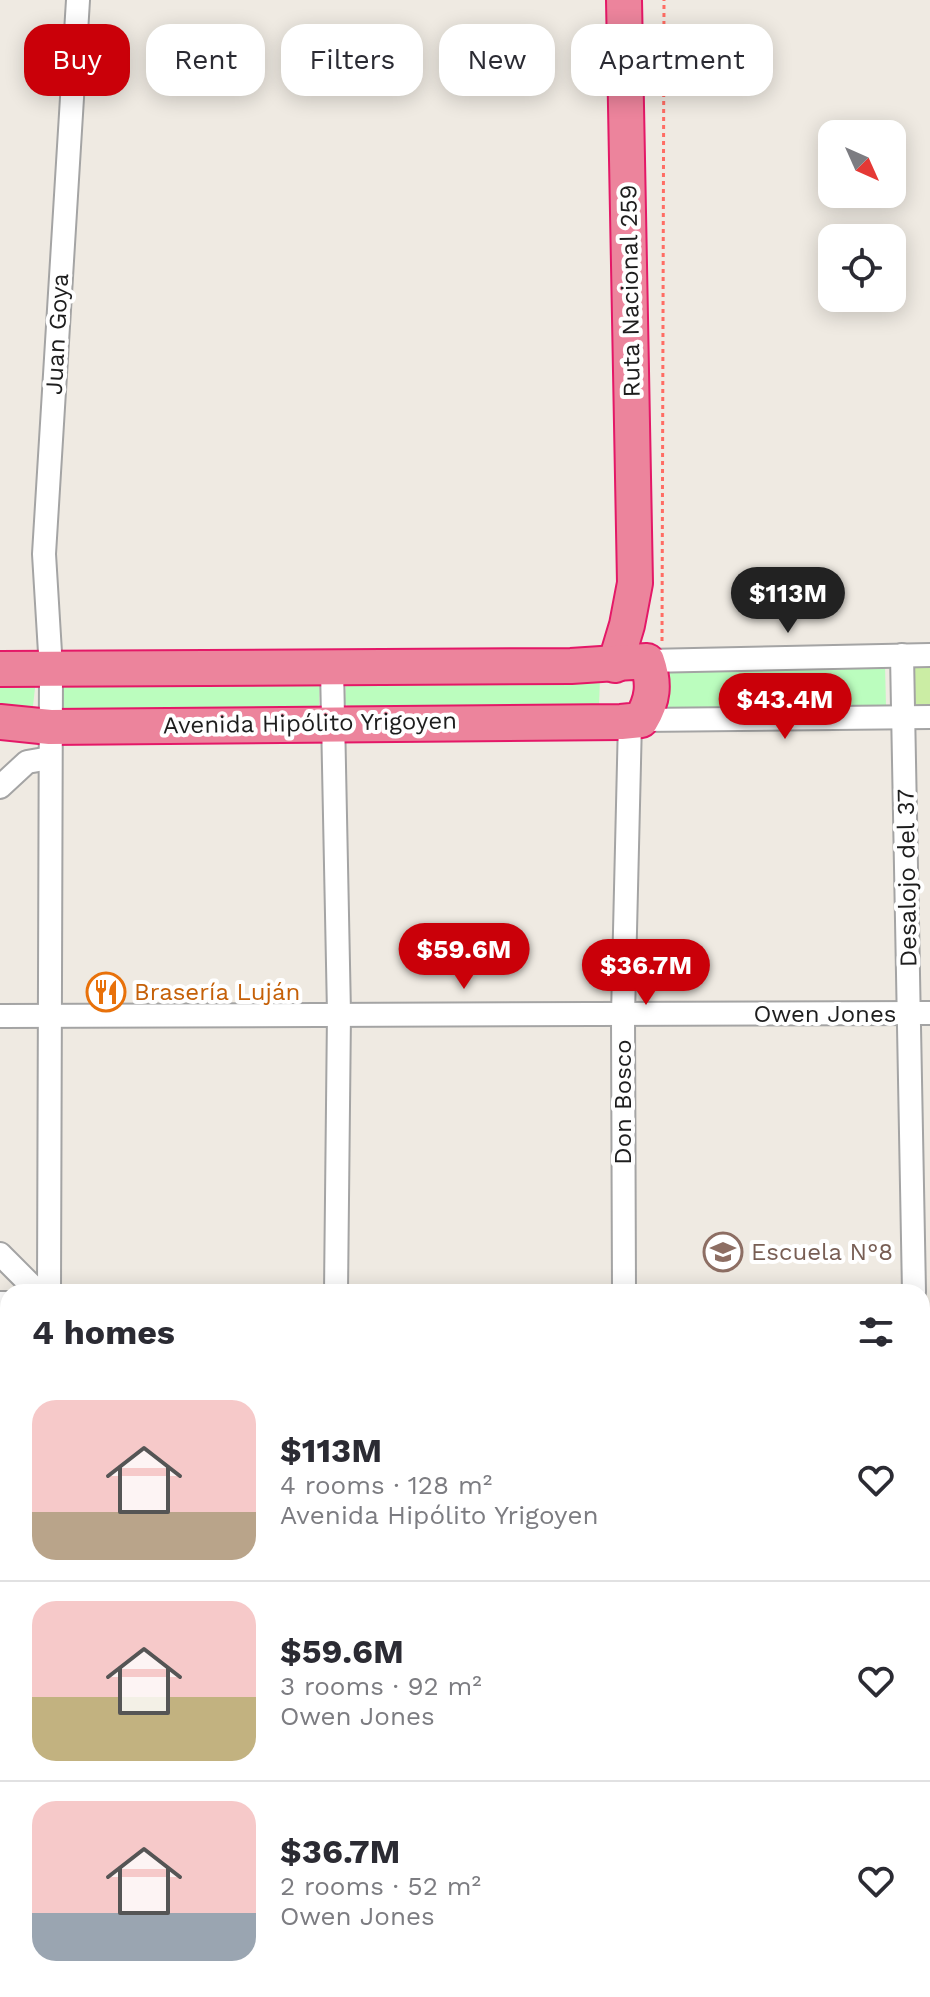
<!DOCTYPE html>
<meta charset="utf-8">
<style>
body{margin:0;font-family:"Work Sans",sans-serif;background:#f2f2f3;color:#2b2b33;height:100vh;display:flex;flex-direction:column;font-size:30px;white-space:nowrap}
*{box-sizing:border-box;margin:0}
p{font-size:26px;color:#7c7c81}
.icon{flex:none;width:44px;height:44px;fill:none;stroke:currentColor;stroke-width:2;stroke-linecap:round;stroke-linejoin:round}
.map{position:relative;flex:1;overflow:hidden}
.details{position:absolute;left:0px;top:1284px;width:930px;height:714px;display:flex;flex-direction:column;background:#fff;border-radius:24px 24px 0 0;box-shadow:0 4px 20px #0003}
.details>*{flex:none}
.banner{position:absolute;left:24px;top:24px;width:882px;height:72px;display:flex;gap:16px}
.needle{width:52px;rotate:135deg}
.tools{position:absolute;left:818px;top:120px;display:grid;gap:16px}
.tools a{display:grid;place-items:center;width:88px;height:88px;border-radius:16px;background:#fff;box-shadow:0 4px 20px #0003;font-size:40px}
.price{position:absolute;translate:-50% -68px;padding:0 18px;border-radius:28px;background:#ca0009;color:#fff;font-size:26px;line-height:52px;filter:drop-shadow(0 2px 4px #0008)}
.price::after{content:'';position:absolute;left:50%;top:48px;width:24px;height:18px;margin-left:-12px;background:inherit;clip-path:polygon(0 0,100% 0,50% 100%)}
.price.selected{background:#222;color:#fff}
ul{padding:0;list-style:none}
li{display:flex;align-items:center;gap:24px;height:200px;padding:0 32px}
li+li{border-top:2px solid #e1e1e2}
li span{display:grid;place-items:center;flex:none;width:224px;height:160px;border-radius:24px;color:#555}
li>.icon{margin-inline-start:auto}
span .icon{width:96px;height:96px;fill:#fffc;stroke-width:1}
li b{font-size:34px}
h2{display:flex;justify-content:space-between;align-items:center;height:96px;padding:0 32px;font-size:34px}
.chip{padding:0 28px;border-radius:24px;background:#fff;box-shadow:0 4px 20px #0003;font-size:28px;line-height:72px}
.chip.selected{background:#ca0009;color:#fff}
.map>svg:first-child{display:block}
</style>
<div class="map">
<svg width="930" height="1997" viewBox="0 0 930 1997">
<rect width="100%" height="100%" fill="#efeae2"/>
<rect fill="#cbeda4" x="913" y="667" width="17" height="41"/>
<g fill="#bbfdbe">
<polygon points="885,665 886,706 664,709 664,668"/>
<polygon points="0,677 29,677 35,688 33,706 24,712 0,709"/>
<polygon points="600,679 599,705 351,711 345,703 346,683"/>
<polygon points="320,681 319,705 308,711 67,714 59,706 60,684"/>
</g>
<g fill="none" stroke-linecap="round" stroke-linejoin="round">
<g stroke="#a4a4a4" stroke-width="26">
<g id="minor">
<polyline points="902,655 914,1292"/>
<polyline points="647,661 930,655"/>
<polyline points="332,668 339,1013 336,1292"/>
<polyline points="641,720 930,717"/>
<polyline points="0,787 27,762 50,758"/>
<polyline points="0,1016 930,1013"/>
<polyline points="0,1254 38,1292"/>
<polyline points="49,1292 51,669 44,554 78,0"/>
<polyline points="624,1292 623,1015 630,721"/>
<polyline points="0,1303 8,1303"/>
<polyline points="922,1582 930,1582"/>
<polyline points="922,1870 930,1870"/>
<polyline points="0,1880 8,1880"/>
<polyline points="54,1990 54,1997"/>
<polyline points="340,1990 340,1997"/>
<polyline points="475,1990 475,1997"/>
<polyline points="631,1990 631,1997"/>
<polyline points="918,1990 918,1997"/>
</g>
</g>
<g stroke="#e41867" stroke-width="38">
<g id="highway">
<polyline points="615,665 627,625 635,583 624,0"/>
<path d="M0 669 571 666 647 661C655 684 653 700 641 720L621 722 50 727 0 722"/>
</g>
</g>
<polyline stroke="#ff6c63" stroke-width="3" stroke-dasharray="4 4" stroke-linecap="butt" points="662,641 664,0"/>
<use href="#minor" stroke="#fff" stroke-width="22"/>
<use href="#highway" stroke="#ec849c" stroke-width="34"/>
</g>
<defs>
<g id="restaurant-ring" transform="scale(2)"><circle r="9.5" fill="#fff" stroke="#e8710a" stroke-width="1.5"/><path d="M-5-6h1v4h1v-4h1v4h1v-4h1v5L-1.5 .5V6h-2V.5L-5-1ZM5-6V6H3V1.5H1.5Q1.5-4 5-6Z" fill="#e8710a"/></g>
<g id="school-ring" transform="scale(2)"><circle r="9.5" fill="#fff" stroke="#8d6e63" stroke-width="1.5"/><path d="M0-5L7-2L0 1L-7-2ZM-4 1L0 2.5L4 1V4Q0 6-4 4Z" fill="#8d6e63"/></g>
</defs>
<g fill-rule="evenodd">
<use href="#restaurant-ring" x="106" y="992"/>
<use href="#school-ring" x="723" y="1252"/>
</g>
<g text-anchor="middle" stroke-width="8" stroke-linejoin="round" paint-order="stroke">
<g font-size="24" fill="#1d1d1d" stroke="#fff">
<text transform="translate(630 291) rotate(-91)" y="8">Ruta Nacional 259</text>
<text transform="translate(57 334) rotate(-87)" y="8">Juan Goya</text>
<text transform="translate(310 723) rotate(-1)" y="8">Avenida Hipólito Yrigoyen</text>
<text transform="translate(907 878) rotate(-91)" y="8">Desalojo del 37</text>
<text x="825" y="1022">Owen Jones</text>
<text transform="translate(623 1102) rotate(-90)" y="8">Don Bosco</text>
</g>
<g font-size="24" fill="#c56008" stroke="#fff" text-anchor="start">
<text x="134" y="1000">Brasería Luján</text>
</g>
<g font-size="24" fill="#785e54" stroke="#fff" text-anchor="start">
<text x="751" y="1260">Escuela N°8</text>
</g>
</g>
</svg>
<div class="tools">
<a><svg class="needle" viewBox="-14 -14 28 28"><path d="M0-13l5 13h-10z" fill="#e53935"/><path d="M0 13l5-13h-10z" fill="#7c7c81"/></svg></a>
<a><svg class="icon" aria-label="locate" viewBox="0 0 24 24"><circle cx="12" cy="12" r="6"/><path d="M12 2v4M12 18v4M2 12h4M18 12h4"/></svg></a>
</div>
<b class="price selected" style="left:788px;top:635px">$113M</b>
<b class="price" style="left:785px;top:741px">$43.4M</b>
<b class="price" style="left:464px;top:991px">$59.6M</b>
<b class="price" style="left:646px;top:1007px">$36.7M</b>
<div class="banner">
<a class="chip selected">Buy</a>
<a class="chip">Rent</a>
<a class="chip">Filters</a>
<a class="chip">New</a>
<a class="chip">Apartment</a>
</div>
<section class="details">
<h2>4 homes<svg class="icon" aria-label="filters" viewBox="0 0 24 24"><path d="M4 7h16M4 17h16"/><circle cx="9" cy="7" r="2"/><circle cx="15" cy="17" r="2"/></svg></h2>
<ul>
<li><span style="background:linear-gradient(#f6c9c9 70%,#b9a48a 0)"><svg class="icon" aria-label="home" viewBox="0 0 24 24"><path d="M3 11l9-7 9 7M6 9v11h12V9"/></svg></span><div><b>$113M</b><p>4 rooms · 128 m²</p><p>Avenida Hipólito Yrigoyen</p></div><svg class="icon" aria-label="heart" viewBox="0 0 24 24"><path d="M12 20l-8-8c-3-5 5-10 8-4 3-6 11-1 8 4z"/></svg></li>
<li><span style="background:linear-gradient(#f6c9c9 60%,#c2b280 0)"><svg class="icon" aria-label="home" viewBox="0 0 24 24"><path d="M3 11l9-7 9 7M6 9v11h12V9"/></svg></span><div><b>$59.6M</b><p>3 rooms · 92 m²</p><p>Owen Jones</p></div><svg class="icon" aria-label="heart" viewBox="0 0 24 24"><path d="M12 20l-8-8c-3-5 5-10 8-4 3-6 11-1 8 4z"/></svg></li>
<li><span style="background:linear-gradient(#f6c9c9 70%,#9aa5b1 0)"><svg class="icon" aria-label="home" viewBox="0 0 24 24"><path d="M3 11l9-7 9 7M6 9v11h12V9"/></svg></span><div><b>$36.7M</b><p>2 rooms · 52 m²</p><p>Owen Jones</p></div><svg class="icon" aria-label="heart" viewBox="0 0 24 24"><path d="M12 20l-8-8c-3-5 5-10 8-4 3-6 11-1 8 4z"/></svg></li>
</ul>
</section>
</div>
